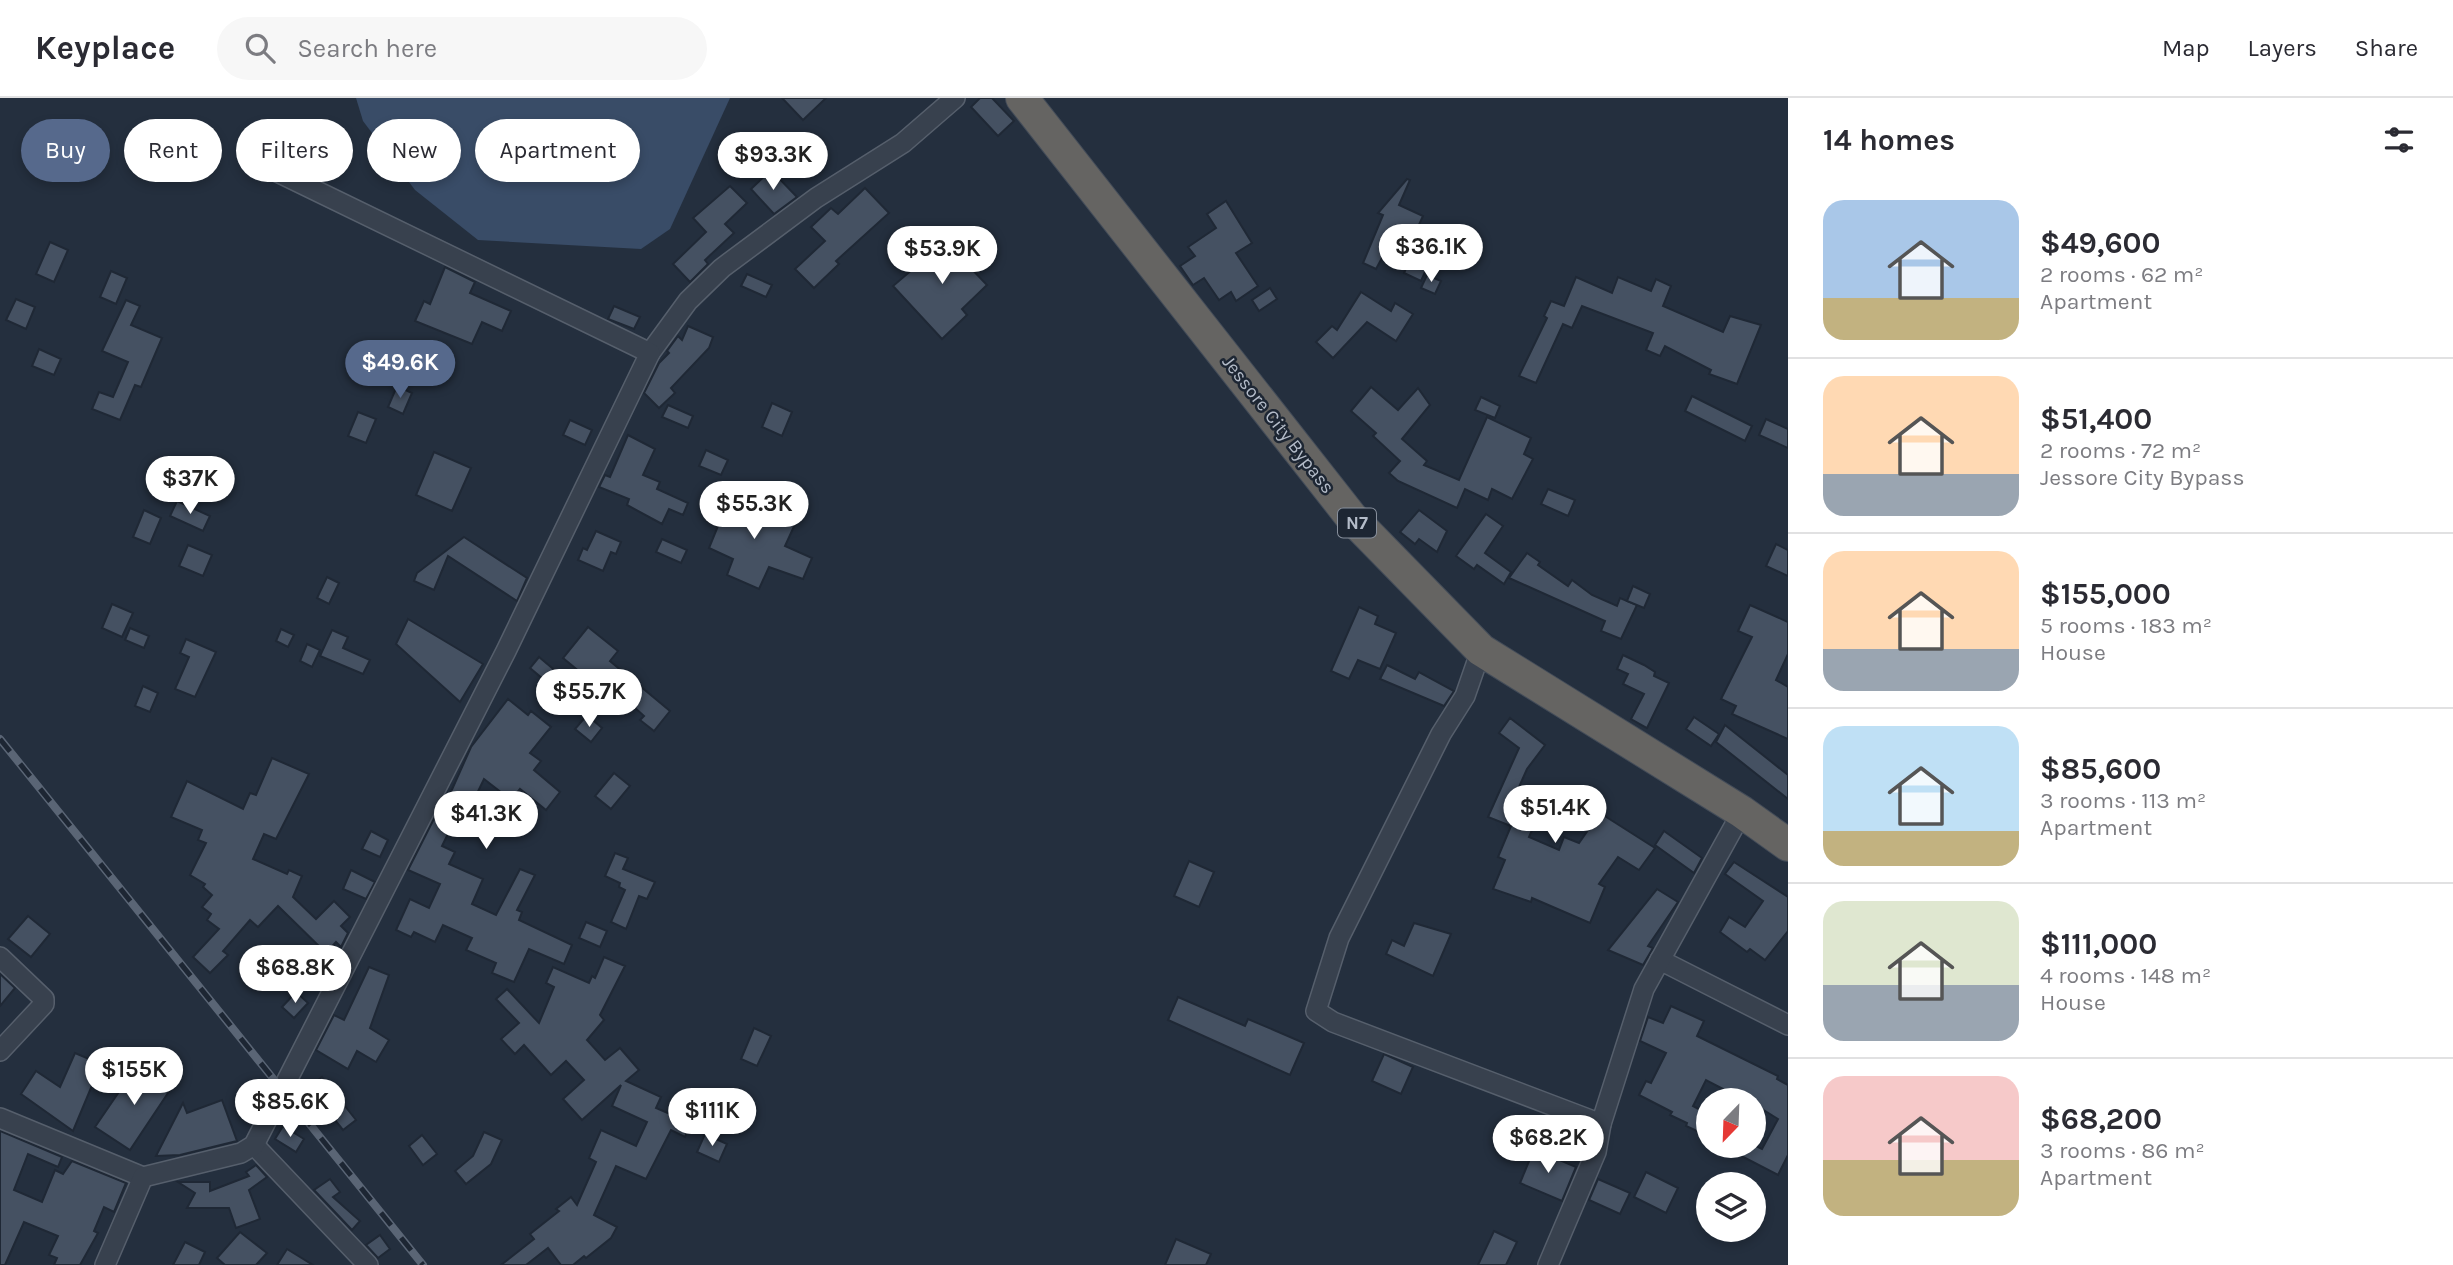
<!DOCTYPE html>
<meta charset="utf-8">
<style>
body{margin:0;font-family:Karla,sans-serif;background:#f7f7f7;color:#2b2b33;height:100vh;display:flex;flex-direction:column;font-size:26px;white-space:nowrap}
*{box-sizing:border-box;margin:0}
p{font-size:23px;color:#7c7c81}
.icon{flex:none;width:38px;height:38px;fill:none;stroke:currentColor;stroke-width:2;stroke-linecap:round;stroke-linejoin:round}
.map{position:relative;flex:1;overflow:hidden}
.drawer{display:flex;flex-direction:column;background:#fff;width:665px}
.drawer>*{flex:none}
.guide{position:absolute;left:21px;top:21px;width:665px;height:63px;display:flex;gap:14px}
.needle{width:46px;rotate:203deg}
.controls{position:absolute;left:1696px;top:990px;display:grid;gap:14px}
.controls a{display:grid;place-items:center;width:70px;height:70px;border-radius:50%;background:#fff;box-shadow:0 4px 10px #0003;font-size:35px}
.price{position:absolute;translate:-50% -60px;padding:0 16px;border-radius:24px;background:#fff;color:#222;font-size:23px;line-height:46px;filter:drop-shadow(0 2px 4px #0008)}
.price::after{content:'';position:absolute;left:50%;top:42px;width:21px;height:16px;margin-left:-10px;background:inherit;clip-path:polygon(0 0,100% 0,50% 100%)}
.price.current{background:#56698c;color:#fff}
ul{padding:0;list-style:none}
li{display:flex;align-items:center;gap:21px;height:175px;padding:0 35px}
li+li{border-top:2px solid #e1e1e2}
li span{display:grid;place-items:center;flex:none;width:196px;height:140px;border-radius:21px;color:#555}
li>.icon{margin-inline-start:auto}
span .icon{width:84px;height:84px;fill:#fffc;stroke-width:1}
li b{font-size:30px}
h2{display:flex;justify-content:space-between;align-items:center;height:84px;padding:0 35px;font-size:30px}
.tag{padding:0 24px;border-radius:32px;background:#fff;box-shadow:0 4px 10px #0003;font-size:24px;line-height:63px}
.tag.current{background:#56698c;color:#fff}
header{display:flex;align-items:center;gap:42px;box-sizing:border-box;height:98px;padding:0 35px;background:#fff;border-bottom:2px solid #e1e1e2}
header strong{font-size:33px}
nav{display:flex;gap:38px;margin-inline-start:auto;font-size:24px}
.search{width:490px;height:63px;background:#f7f7f7;display:flex;align-items:center;gap:18px;box-sizing:border-box;padding:0 24px;border-radius:38px;color:#7c7c81;font-size:26px}
main{display:flex;flex:1;min-height:0}
.map>svg:first-child{display:block}
</style>
<header>
<strong>Keyplace</strong>
<div class="search"><svg class="icon" aria-label="search" viewBox="0 0 24 24"><circle cx="10" cy="10" r="6"/><path d="M15 15l6 6"/></svg>Search here</div>
<nav><a>Map</a><a>Layers</a><a>Share</a></nav>
</header>
<main>
<div class="map">
<svg width="1788" height="1167" viewBox="0 0 1788 1167">
<rect width="100%" height="100%" fill="#242f3e"/>
<polygon fill="#394c67" points="356,0 730,0 670,131 641,151 478,142 415,92 363,23"/>
<g fill="#455162" stroke="#1f2835" stroke-width="2">
<polygon points="782,0 826,0 803,22"/>
<polygon points="980,0 992,0 1014,23 998,38 971,9"/>
<polygon points="771,72 797,99 774,116 751,91"/>
<polygon points="1407,81 1410,82 1399,107 1423,118 1407,153 1430,163 1421,183 1404,175 1407,168 1383,158 1376,171 1363,165 1383,117 1378,115"/>
<polygon points="730,88 747,105 725,126 734,135 705,162 708,166 690,184 673,166 706,134 693,120"/>
<polygon points="865,90 889,115 836,163 839,166 814,190 795,171 825,143 811,129 831,110 838,116"/>
<polygon points="1226,103 1252,145 1236,155 1258,188 1236,203 1231,194 1219,202 1204,180 1193,187 1180,168 1195,158 1188,149 1216,130 1207,116"/>
<polygon points="954,136 971,154 963,162 987,187 962,211 967,217 942,241 893,188"/>
<polygon points="50,144 68,152 54,184 36,176"/>
<polygon points="445,169 475,184 470,195 511,213 502,233 482,224 472,246 415,223 424,203 430,206"/>
<polygon points="111,173 127,180 116,206 100,199"/>
<polygon points="747,176 772,187 766,199 741,188"/>
<polygon points="1427,177 1441,183 1435,196 1421,190"/>
<polygon points="1576,179 1612,195 1618,179 1651,193 1656,181 1671,188 1663,208 1723,234 1730,218 1761,227 1737,286 1709,276 1711,272 1665,248 1660,258 1646,252 1653,235 1582,208 1572,230 1563,226 1536,285 1519,278 1547,220 1544,218 1551,203 1564,208"/>
<polygon points="1270,190 1277,201 1259,213 1252,202"/>
<polygon points="1361,194 1391,213 1395,205 1413,216 1396,243 1367,224 1333,260 1316,244 1332,228 1337,232"/>
<polygon points="16,201 35,209 26,231 6,222"/>
<polygon points="126,202 140,208 131,227 162,240 141,289 135,287 120,322 92,311 99,294 113,299 128,264 102,253"/>
<polygon points="614,208 640,219 634,231 608,221"/>
<polygon points="688,228 713,239 709,250 671,290 675,295 659,310 644,295 659,265 669,255 667,253 678,238 682,242"/>
<polygon points="39,251 61,261 54,277 32,268"/>
<polygon points="397,288 412,295 403,316 388,309"/>
<polygon points="1371,289 1398,312 1418,290 1430,307 1402,341 1427,363 1424,367 1459,382 1487,319 1531,340 1524,356 1533,361 1512,401 1492,391 1488,402 1465,391 1457,410 1398,383 1389,375 1400,363 1373,338 1376,335 1351,313"/>
<polygon points="1692,298 1752,328 1745,343 1685,313"/>
<polygon points="1481,299 1500,308 1495,320 1475,312"/>
<polygon points="772,305 792,314 782,338 762,329"/>
<polygon points="668,307 693,318 688,330 662,319"/>
<polygon points="358,314 376,321 366,345 348,338"/>
<polygon points="1766,321 1788,331 1788,350 1759,337"/>
<polygon points="570,322 592,332 585,347 563,337"/>
<polygon points="628,337 655,351 643,377 660,384 657,391 688,405 683,417 669,411 662,426 627,407 629,401 599,389 605,377 610,379"/>
<polygon points="706,352 728,362 721,377 699,368"/>
<polygon points="434,354 471,370 452,413 416,397"/>
<polygon points="1548,391 1575,402 1568,418 1541,406"/>
<polygon points="720,394 796,424 785,448 812,460 803,481 769,469 759,491 727,477 733,461 709,450 718,428 707,423"/>
<polygon points="177,403 210,418 203,433 170,418"/>
<polygon points="144,412 161,420 150,446 133,439"/>
<polygon points="1419,412 1447,433 1437,454 1419,441 1415,446 1400,434"/>
<polygon points="1486,416 1503,428 1485,455 1511,474 1504,486 1477,467 1474,471 1456,458"/>
<polygon points="596,433 621,444 616,456 611,454 603,473 578,462 583,450 587,452"/>
<polygon points="464,439 527,480 517,503 448,458 434,492 414,483 417,475"/>
<polygon points="662,441 687,452 681,465 656,454"/>
<polygon points="1776,446 1788,452 1788,478 1766,468"/>
<polygon points="188,447 212,457 203,478 179,468"/>
<polygon points="1527,455 1540,464 1538,467 1568,488 1572,482 1592,497 1617,508 1620,500 1637,507 1621,541 1601,533 1605,523 1509,480"/>
<polygon points="327,479 339,485 329,506 317,500"/>
<polygon points="1633,488 1650,496 1644,510 1627,503"/>
<polygon points="112,506 133,515 122,539 102,530"/>
<polygon points="1750,507 1788,524 1788,556 1776,582 1788,589 1788,641 1732,616 1736,608 1721,601 1752,539 1738,533"/>
<polygon points="1359,509 1378,518 1375,526 1396,535 1380,571 1358,562 1349,581 1331,573"/>
<polygon points="408,521 483,566 460,604 396,546"/>
<polygon points="588,529 618,553 610,563 670,613 654,633 640,622 644,618 623,599 597,579 592,584 563,560"/>
<polygon points="130,530 149,538 144,550 125,542"/>
<polygon points="281,531 294,537 288,549 276,543"/>
<polygon points="332,532 348,539 343,550 370,562 363,576 320,558"/>
<polygon points="186,541 216,554 195,599 175,591 189,559 180,555"/>
<polygon points="307,546 320,552 312,569 300,563"/>
<polygon points="1623,557 1644,567 1655,574 1654,578 1669,585 1647,630 1631,621 1644,596 1623,586 1628,576 1617,571"/>
<polygon points="539,559 558,575 549,586 530,570"/>
<polygon points="1387,567 1415,581 1419,574 1454,593 1444,608 1380,581"/>
<polygon points="143,588 158,595 150,614 135,608"/>
<polygon points="508,601 528,617 531,613 551,629 530,655 541,663 534,672 560,694 546,712 520,691 511,702 484,681 470,710 462,707 442,748 455,754 449,766 483,781 472,806 496,817 520,771 535,777 517,812 522,814 519,822 572,847 564,866 529,851 514,884 492,875 496,865 466,852 472,840 443,827 435,844 414,834 411,839 396,832 410,801 429,810 440,786 408,772 443,703 446,705 471,649"/>
<polygon points="587,617 602,630 591,644 575,631"/>
<polygon points="1694,619 1719,636 1711,648 1686,631"/>
<polygon points="1510,620 1545,647 1527,671 1519,689 1546,700 1529,739 1559,752 1564,739 1579,745 1600,715 1655,750 1639,772 1618,759 1599,786 1605,789 1590,825 1532,800 1531,804 1493,791 1505,762 1498,759 1511,728 1488,719 1519,650 1499,635"/>
<polygon points="1725,627 1788,677 1788,701 1716,644"/>
<polygon points="272,660 309,676 276,741 264,736 253,761 287,776 289,772 302,778 293,799 316,821 334,803 350,819 341,828 348,835 341,849 336,844 326,855 278,808 258,829 250,822 223,853 228,857 210,875 193,859 219,831 207,822 211,816 202,809 212,797 203,789 205,786 190,777 206,745 198,742 202,732 171,719 187,683 243,711 250,695 256,697"/>
<polygon points="614,675 630,688 611,711 595,698"/>
<polygon points="371,733 388,742 380,759 362,751"/>
<polygon points="1664,733 1702,760 1694,775 1655,747"/>
<polygon points="615,755 628,760 623,771 655,784 647,801 639,798 626,831 611,824 625,792 619,789 620,785 605,778"/>
<polygon points="1189,763 1214,774 1199,809 1174,798"/>
<polygon points="1734,764 1788,799 1788,833 1765,862 1750,851 1747,854 1720,834 1729,819 1745,829 1763,803 1725,776"/>
<polygon points="351,772 375,784 366,801 343,791"/>
<polygon points="1657,791 1678,804 1648,848 1653,850 1643,867 1608,852"/>
<polygon points="28,818 50,836 31,859 8,841"/>
<polygon points="586,824 607,833 600,849 579,840"/>
<polygon points="1414,825 1451,836 1433,878 1386,856 1392,842 1404,848"/>
<polygon points="604,859 625,868 600,917 604,922 587,942 605,962 620,950 639,972 626,983 661,999 656,1010 691,1025 685,1039 671,1032 646,1081 616,1068 594,1117 617,1129 611,1140 586,1160 584,1158 573,1167 561,1167 548,1150 526,1167 501,1167 534,1141 530,1136 559,1113 556,1111 571,1099 577,1107 596,1064 589,1060 601,1032 636,1048 647,1024 612,1008 621,987 582,1022 563,1001 584,982 566,963 551,977 524,947 515,956 501,941 519,925 496,901 507,891 539,925 554,889 546,885 553,869 589,885 592,878 595,880"/>
<polygon points="369,869 389,877 370,930 389,942 376,964 357,953 348,971 316,952 334,917 344,922"/>
<polygon points="0,876 15,890 0,908"/>
<polygon points="296,894 308,905 294,920 282,909"/>
<polygon points="1178,899 1245,928 1248,921 1304,945 1290,977 1168,922"/>
<polygon points="1671,908 1704,923 1697,938 1778,978 1777,981 1788,987 1788,1057 1778,1077 1722,1048 1756,1048 1762,1051 1778,1021 1754,1006 1754,1003 1746,1003 1706,982 1693,1008 1708,1016 1708,1038 1686,1028 1687,1025 1670,1017 1672,1014 1639,997 1646,983 1651,985 1666,955 1640,943 1648,919 1663,925"/>
<polygon points="754,930 771,938 757,968 741,961"/>
<polygon points="75,955 101,966 73,1033 21,996 36,973 60,989"/>
<polygon points="1384,956 1413,969 1401,996 1372,983"/>
<polygon points="138,966 172,989 130,1052 95,1029"/>
<polygon points="322,979 356,1022 343,1032 309,990"/>
<polygon points="222,1002 237,1043 180,1057 156,1058 183,1005 187,1015"/>
<polygon points="283,1028 304,1041 296,1054 275,1041"/>
<polygon points="0,1033 62,1059 58,1069 28,1056 14,1092 42,1104 55,1072 63,1076 72,1063 126,1085 114,1114 104,1109 94,1133 98,1135 80,1167 54,1167 57,1160 49,1157 58,1138 24,1124 5,1167 0,1167"/>
<polygon points="484,1034 502,1042 491,1066 466,1086 455,1073 473,1058"/>
<polygon points="705,1036 727,1046 719,1064 697,1054"/>
<polygon points="422,1037 437,1056 423,1067 409,1048"/>
<polygon points="1534,1051 1576,1069 1562,1103 1520,1085"/>
<polygon points="256,1067 267,1079 249,1092 260,1121 236,1130 229,1110 187,1110 195,1095 178,1084 210,1084 210,1093 249,1078 246,1074"/>
<polygon points="1646,1074 1678,1090 1666,1115 1634,1099"/>
<polygon points="330,1081 340,1094 333,1099 360,1123 352,1132 314,1092"/>
<polygon points="1598,1081 1630,1095 1620,1116 1589,1102"/>
<polygon points="1494,1133 1517,1144 1506,1167 1478,1167"/>
<polygon points="240,1134 267,1155 256,1167 225,1167 217,1160"/>
<polygon points="380,1137 390,1151 378,1160 366,1147"/>
<polygon points="1176,1141 1211,1156 1206,1167 1165,1167"/>
<polygon points="185,1144 205,1154 199,1167 173,1167"/>
<polygon points="287,1151 313,1167 277,1167"/>
</g>
<g fill="none" stroke-linecap="round" stroke-linejoin="round">
<g stroke="#565f6c" stroke-width="22">
<g id="minor">
<polyline points="650,255 688,203 722,170 816,100 903,45 955,0"/>
<polyline points="1481,552 1465,598 1441,636 1339,840 1316,913 1333,924 1601,1026"/>
<polyline points="0,859 44,901 44,906 0,953"/>
<polyline points="1660,862 1788,927"/>
<polyline points="0,1020 143,1079"/>
<polyline points="254,1047 368,1167"/>
<polyline points="105,1167 143,1079 241,1055 254,1047 506,553 650,255 261,66"/>
<polyline points="1548,1167 1596,1054 1601,1026 1644,891 1742,714"/>
</g>
</g>
<g stroke="#434c59" stroke-width="34">
<polyline id="trunk" points="1022,0 1352,420 1481,552 1742,714 1788,747"/>
</g>
<use href="#minor" stroke="#38414e" stroke-width="19"/>
<use href="#trunk" stroke="#656462" stroke-width="32"/>
<g stroke="#5a6575" stroke-width="8">
<polyline id="rail" points="0,641 423,1167"/>
</g>
<use href="#rail" stroke="#1d2633" stroke-width="5" stroke-dasharray="16" stroke-linecap="butt"/>
</g>
<g text-anchor="middle" stroke-width="5" stroke-linejoin="round" paint-order="stroke">
<rect fill="#1d2633" stroke="#878f9c" stroke-width="2" x="1338" y="410.5" width="38" height="29" rx="5"/>
<g font-size="18" font-weight="bold" fill="#b4bcc9">
<text x="1357" y="431">N7</text>
</g>
<g font-size="19" fill="#b4bcc9" stroke="#1d2633">
<text transform="translate(1279 326) rotate(52)" y="7">Jessore City Bypass</text>
</g>
</g>
</svg>
<div class="controls">
<a><svg class="needle" viewBox="-14 -14 28 28"><path d="M0-13l5 13h-10z" fill="#e53935"/><path d="M0 13l5-13h-10z" fill="#7c7c81"/></svg></a>
<a><svg class="icon" aria-label="layers" viewBox="0 0 24 24"><path d="M12 4l9 5-9 5-9-5zM3 14l9 5 9-5"/></svg></a>
</div>
<b class="price" style="left:773px;top:94px">$93.3K</b>
<b class="price" style="left:1431px;top:186px">$36.1K</b>
<b class="price" style="left:942px;top:188px">$53.9K</b>
<b class="price current" style="left:400px;top:302px">$49.6K</b>
<b class="price" style="left:190px;top:418px">$37K</b>
<b class="price" style="left:754px;top:443px">$55.3K</b>
<b class="price" style="left:589px;top:631px">$55.7K</b>
<b class="price" style="left:1555px;top:747px">$51.4K</b>
<b class="price" style="left:486px;top:753px">$41.3K</b>
<b class="price" style="left:295px;top:907px">$68.8K</b>
<b class="price" style="left:134px;top:1009px">$155K</b>
<b class="price" style="left:290px;top:1041px">$85.6K</b>
<b class="price" style="left:712px;top:1050px">$111K</b>
<b class="price" style="left:1548px;top:1077px">$68.2K</b>
<div class="guide">
<a class="tag current">Buy</a>
<a class="tag">Rent</a>
<a class="tag">Filters</a>
<a class="tag">New</a>
<a class="tag">Apartment</a>
</div>
</div>
<section class="drawer">
<h2>14 homes<svg class="icon" aria-label="filters" viewBox="0 0 24 24"><path d="M4 7h16M4 17h16"/><circle cx="9" cy="7" r="2"/><circle cx="15" cy="17" r="2"/></svg></h2>
<ul>
<li><span style="background:linear-gradient(#a9c7e8 70%,#c2b280 0)"><svg class="icon" aria-label="home" viewBox="0 0 24 24"><path d="M3 11l9-7 9 7M6 9v11h12V9"/></svg></span><div><b>$49,600</b><p>2 rooms · 62 m²</p><p>Apartment</p></div></li>
<li><span style="background:linear-gradient(#ffd9b3 70%,#9aa5b1 0)"><svg class="icon" aria-label="home" viewBox="0 0 24 24"><path d="M3 11l9-7 9 7M6 9v11h12V9"/></svg></span><div><b>$51,400</b><p>2 rooms · 72 m²</p><p>Jessore City Bypass</p></div></li>
<li><span style="background:linear-gradient(#ffd9b3 70%,#9aa5b1 0)"><svg class="icon" aria-label="home" viewBox="0 0 24 24"><path d="M3 11l9-7 9 7M6 9v11h12V9"/></svg></span><div><b>$155,000</b><p>5 rooms · 183 m²</p><p>House</p></div></li>
<li><span style="background:linear-gradient(#bfe0f5 75%,#c2b280 0)"><svg class="icon" aria-label="home" viewBox="0 0 24 24"><path d="M3 11l9-7 9 7M6 9v11h12V9"/></svg></span><div><b>$85,600</b><p>3 rooms · 113 m²</p><p>Apartment</p></div></li>
<li><span style="background:linear-gradient(#dfe7d0 60%,#9aa5b1 0)"><svg class="icon" aria-label="home" viewBox="0 0 24 24"><path d="M3 11l9-7 9 7M6 9v11h12V9"/></svg></span><div><b>$111,000</b><p>4 rooms · 148 m²</p><p>House</p></div></li>
<li><span style="background:linear-gradient(#f6c9c9 60%,#c2b280 0)"><svg class="icon" aria-label="home" viewBox="0 0 24 24"><path d="M3 11l9-7 9 7M6 9v11h12V9"/></svg></span><div><b>$68,200</b><p>3 rooms · 86 m²</p><p>Apartment</p></div></li>
</ul>
</section>
</main>
